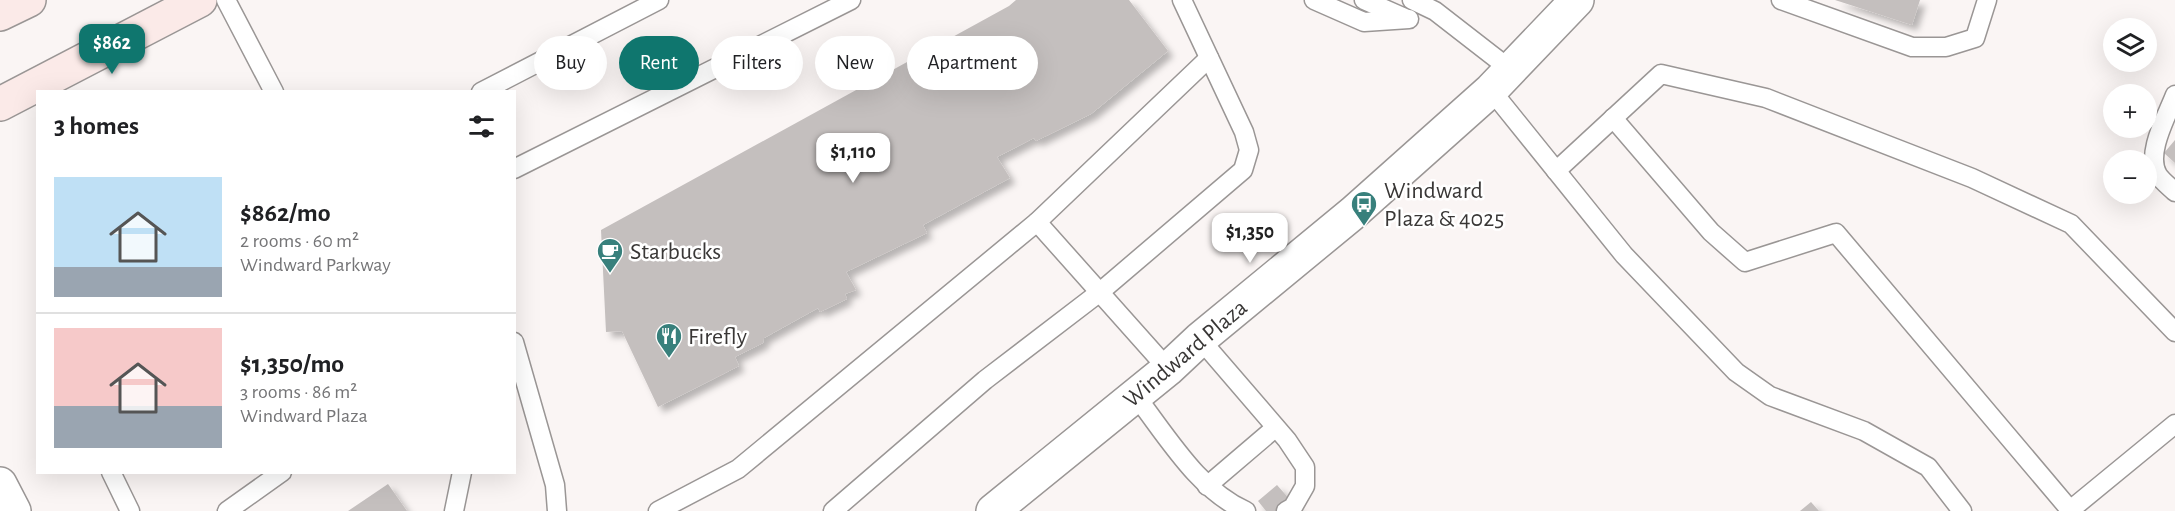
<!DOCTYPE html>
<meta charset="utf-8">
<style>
body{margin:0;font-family:"Alegreya Sans",sans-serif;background:#f2f2f2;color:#202124;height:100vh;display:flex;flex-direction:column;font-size:22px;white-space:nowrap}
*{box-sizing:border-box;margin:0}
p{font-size:20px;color:#757577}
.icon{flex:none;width:33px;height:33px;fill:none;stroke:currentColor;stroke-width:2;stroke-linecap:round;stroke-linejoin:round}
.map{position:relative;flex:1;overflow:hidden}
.details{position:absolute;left:36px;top:90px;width:480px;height:384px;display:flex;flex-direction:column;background:#fff;border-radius:0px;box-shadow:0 6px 24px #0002}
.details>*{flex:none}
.hud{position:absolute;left:534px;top:36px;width:570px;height:54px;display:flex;gap:12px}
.buttons{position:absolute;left:2103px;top:18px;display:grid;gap:12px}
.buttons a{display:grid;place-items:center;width:54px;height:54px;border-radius:50%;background:#fff;box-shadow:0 6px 24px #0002;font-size:30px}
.price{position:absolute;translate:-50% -51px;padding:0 14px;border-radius:12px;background:#fff;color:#222;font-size:20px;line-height:39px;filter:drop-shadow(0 2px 3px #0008)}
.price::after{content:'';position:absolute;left:50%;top:36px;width:18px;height:14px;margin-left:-9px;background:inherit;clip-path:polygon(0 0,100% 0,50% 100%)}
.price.current{background:#0f766e;color:#fff}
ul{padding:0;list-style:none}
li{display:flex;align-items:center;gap:18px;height:150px;padding:0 18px}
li+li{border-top:2px solid #e0e0e0}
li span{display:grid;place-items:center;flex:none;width:168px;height:120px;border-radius:0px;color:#555}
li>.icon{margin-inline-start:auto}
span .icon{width:72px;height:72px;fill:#fffc;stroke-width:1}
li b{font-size:26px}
h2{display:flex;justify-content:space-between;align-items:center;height:72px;padding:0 18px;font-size:26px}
.chip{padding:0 21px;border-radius:27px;background:#fff;box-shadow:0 6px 24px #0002;font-size:21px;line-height:54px}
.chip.current{background:#0f766e;color:#fff}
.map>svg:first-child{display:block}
</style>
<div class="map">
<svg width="2175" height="511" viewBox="0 0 2175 511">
<defs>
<filter id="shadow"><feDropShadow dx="5.5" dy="5.5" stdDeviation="3" flood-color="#0004"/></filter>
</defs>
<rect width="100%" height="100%" fill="#faf5f4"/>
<g fill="#c4bfbe" filter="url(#shadow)">
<polygon points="1016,0 1129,0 1168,51 1091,114 1036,141 1034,138 997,157 1010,178 923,225 927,233 846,272 856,290 845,294 847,299 820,312 818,308 764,338 763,343 735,357 739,366 658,407 622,331 606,332 601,230 1009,6"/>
<polygon points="1835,0 1920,0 1912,25"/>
<polygon points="2175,140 2175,163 2164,153"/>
<polygon points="388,484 407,511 348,511"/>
<polygon points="1277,485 1300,511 1266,511 1258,501"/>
<polygon points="1811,502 1819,511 1800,511"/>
</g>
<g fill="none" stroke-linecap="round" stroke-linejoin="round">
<g stroke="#9a9695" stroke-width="21">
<g id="lane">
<polyline points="226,0 274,92"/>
<polyline points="1314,0 1364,22 1409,19"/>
<polyline points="1364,0 1405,18"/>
<polyline points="1412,0 1435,11 1511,70"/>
<polyline points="1781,0 1912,47 1946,47 1975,38 1987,0"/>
<polyline points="1491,90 1624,255 1736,372 1770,396 1864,431 1928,467 1962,511"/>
<polyline points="481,92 659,0"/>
<path d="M2175 95C2167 116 2145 154 2158 175 2162 181 2170 187 2175 192"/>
<polyline points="1613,118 1711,232 1745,262 1836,233 2071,511"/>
<polyline points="514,169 851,0"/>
<polyline points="1556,171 1661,74 1766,98 1972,178 2071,224 2175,332"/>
<polyline points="1037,222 1168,369"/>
<polyline points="1200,339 1287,440 1305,467 1305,486 1293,507 1286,511"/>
<polyline points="514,342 555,485 557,511"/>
<path d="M1135 395C1167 436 1198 490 1246 511"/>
<polyline points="111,472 130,511"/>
<polyline points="1207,486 1275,428"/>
<polyline points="227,511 282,472"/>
<polyline points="454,511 462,472"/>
<polyline points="658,511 738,469 1037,222 1209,58"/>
<polyline points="833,511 985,380 1100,292 1243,170 1249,150 1244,132 1182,0"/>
<polyline points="2069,511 2175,424"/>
</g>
</g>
<g stroke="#9a9695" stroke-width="36">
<g id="street">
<polyline points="0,484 14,511"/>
<polyline points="993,511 1168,369 1200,339 1353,213 1491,90 1577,0"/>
</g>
</g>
<g stroke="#9a9695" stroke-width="36">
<g id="secondary">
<polyline points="0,14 29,0"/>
<polyline points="0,104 200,0"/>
</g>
</g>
<use href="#lane" stroke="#fff" stroke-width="18"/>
<use href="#street" stroke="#fff" stroke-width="33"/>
<use href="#secondary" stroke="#fbeae8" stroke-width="33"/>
</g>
<defs>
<g id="bus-pin" transform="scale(1.35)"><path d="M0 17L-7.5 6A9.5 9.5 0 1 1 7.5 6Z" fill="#38807c" stroke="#fff"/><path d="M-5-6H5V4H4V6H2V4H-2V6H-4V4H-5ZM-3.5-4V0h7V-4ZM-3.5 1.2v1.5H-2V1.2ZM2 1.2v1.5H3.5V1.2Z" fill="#fff"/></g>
<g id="cafe-pin" transform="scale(1.35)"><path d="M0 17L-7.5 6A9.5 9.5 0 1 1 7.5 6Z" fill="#38807c" stroke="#fff"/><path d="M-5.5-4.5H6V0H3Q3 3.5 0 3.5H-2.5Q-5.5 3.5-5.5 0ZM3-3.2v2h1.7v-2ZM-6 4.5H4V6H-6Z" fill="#fff"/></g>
<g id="restaurant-pin" transform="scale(1.35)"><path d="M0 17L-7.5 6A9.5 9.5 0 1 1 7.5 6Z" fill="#38807c" stroke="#fff"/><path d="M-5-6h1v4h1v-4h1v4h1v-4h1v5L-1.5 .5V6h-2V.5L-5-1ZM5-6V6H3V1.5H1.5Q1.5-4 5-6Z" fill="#fff"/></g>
</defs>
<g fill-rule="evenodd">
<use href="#bus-pin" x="1364" y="204"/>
<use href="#cafe-pin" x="610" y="251"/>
<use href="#restaurant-pin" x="669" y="336"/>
</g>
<g text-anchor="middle" stroke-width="5" stroke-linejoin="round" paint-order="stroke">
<g font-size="24" fill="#393736" stroke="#fff" text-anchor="start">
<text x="1384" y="198">Windward<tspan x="1384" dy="28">Plaza &amp; 4025</tspan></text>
<text x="630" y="259">Starbucks</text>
<text x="688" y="344">Firefly</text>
</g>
<g font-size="24" fill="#393736" stroke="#fff">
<text transform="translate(1185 353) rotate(-40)" y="8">Windward Plaza</text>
</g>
</g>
</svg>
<div class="buttons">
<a><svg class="icon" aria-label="layers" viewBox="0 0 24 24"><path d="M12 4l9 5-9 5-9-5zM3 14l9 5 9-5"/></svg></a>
<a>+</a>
<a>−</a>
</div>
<b class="price current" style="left:112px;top:75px">$862</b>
<b class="price" style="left:853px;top:184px">$1,110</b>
<b class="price" style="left:1250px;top:264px">$1,350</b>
<div class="hud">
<a class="chip">Buy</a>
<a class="chip current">Rent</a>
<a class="chip">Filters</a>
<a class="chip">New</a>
<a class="chip">Apartment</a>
</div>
<section class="details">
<h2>3 homes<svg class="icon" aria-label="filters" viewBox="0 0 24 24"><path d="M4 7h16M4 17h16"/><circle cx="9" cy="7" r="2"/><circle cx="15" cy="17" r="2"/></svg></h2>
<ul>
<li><span style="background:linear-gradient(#bfe0f5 75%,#9aa5b1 0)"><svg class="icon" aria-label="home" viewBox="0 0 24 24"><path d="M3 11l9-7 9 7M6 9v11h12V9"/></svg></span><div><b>$862/mo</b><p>2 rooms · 60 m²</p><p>Windward Parkway</p></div></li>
<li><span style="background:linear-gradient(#f6c9c9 65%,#9aa5b1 0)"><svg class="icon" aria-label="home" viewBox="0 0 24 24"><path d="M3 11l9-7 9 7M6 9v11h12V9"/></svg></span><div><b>$1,350/mo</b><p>3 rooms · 86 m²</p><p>Windward Plaza</p></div></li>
</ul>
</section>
</div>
